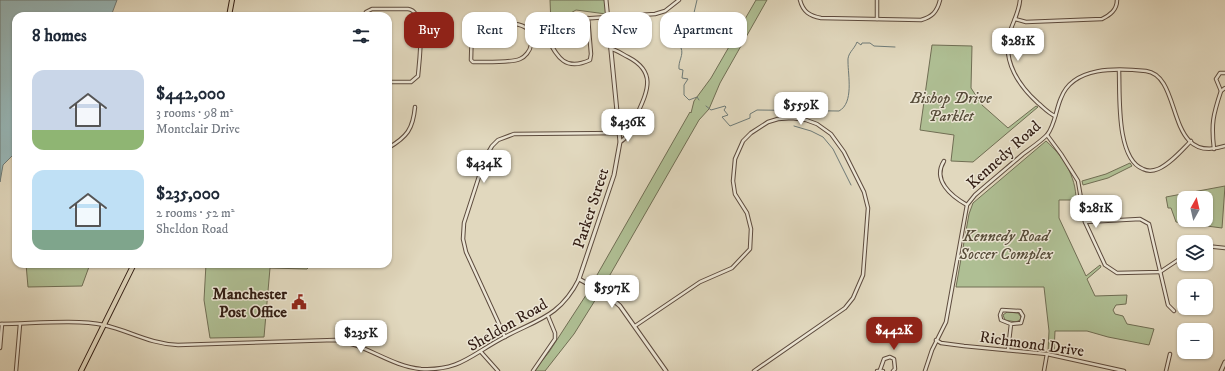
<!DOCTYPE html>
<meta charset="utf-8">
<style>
body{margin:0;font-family:"IM FELL DW Pica",serif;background:#f6f6f7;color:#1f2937;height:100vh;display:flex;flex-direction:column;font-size:15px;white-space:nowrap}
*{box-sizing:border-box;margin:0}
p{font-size:13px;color:#747a83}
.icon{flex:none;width:22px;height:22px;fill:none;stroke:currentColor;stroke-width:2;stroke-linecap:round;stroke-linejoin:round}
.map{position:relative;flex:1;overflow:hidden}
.side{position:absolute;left:12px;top:12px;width:380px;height:256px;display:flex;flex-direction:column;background:#fff;border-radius:12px;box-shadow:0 1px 3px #0004}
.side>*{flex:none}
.top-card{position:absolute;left:404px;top:12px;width:380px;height:36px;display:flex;gap:8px}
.needle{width:26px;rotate:8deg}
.tools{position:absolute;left:1177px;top:191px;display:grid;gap:8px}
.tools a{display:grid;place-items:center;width:36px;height:36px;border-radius:8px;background:#fff;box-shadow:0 1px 3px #0004;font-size:20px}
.price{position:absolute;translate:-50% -34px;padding:0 9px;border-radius:8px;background:#fff;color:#222;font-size:13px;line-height:26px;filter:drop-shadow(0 1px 2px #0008)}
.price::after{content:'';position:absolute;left:50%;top:24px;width:12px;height:9px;margin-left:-6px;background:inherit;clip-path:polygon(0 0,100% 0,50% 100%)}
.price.current{background:#8f2418;color:#fff}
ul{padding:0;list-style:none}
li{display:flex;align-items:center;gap:12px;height:100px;padding:0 20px}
li span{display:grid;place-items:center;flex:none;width:112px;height:80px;border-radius:12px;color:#555}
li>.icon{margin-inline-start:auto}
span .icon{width:48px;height:48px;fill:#fffc;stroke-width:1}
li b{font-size:17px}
h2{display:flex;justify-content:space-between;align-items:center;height:48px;padding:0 20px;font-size:17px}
.pill{padding:0 14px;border-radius:12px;background:#fff;box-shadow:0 1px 3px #0004;font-size:14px;line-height:36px}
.pill.current{background:#8f2418;color:#fff}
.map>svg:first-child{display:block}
</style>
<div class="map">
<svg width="1225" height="371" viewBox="0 0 1225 371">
<rect width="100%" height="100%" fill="#e1d8be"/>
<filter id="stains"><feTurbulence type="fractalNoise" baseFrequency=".005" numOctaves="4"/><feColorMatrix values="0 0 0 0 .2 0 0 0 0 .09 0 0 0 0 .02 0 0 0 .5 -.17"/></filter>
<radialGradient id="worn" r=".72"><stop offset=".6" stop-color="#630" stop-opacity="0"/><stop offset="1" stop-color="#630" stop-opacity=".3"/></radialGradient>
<g fill="#afbf94" stroke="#706e54" fill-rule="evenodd">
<polygon points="550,0 605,0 606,14 576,10 551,24"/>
<polygon points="756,0 767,0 720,83 709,109 699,120 603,287 593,282 690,112 691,113 694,101 711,78"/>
<polygon points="932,45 972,46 971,88 982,105 1008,128 1036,106 1038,107 973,162 951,161 954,135 920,130"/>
<path d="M1046 141C1063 156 1076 176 1076 200H1059V218L1086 276 1100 265 1101 267 1087 279 1095 296 1127 295 1126 304 1116 305 1113 310 1115 314 1123 316 1127 324 1154 329 1149 345 1108 337 1087 331H1055L1054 352 1048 351 1049 331 1044 287H956L969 214 973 203Z"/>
<polygon points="1130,163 1132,166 1108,178 1083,185 1082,181 1106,174"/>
<path d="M1225 186 1222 228 1176 222 1171 208H1168L1166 197ZM1184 198H1206V220H1184Z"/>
<polygon points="26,264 90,264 82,286 28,287"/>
<polygon points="206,264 312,264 307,269 270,268 264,337 210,338 204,300"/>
<polygon points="590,289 599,294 574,334 545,371 534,371 549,352"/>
<polygon points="1007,312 1018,313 1021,317 1020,320 1016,322 1005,320 1003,315"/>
</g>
<polygon fill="#97b8ba" stroke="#6e7a77" points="0,0 117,0 111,16 16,16 16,152 3,165 0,182"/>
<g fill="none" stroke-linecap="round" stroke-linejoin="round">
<g stroke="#6e7a77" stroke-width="1">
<path d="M697 0 689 34 686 36 687 43 681 48C684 55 678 61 679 69L683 70 682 78 688 79 684 85V95L689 100 697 97 699 100"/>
<path d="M706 106 711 110 725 106 726 107 724 110 728 115 722 117 730 126 750 118V114L757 110 839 111C854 103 848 75 848 62 847 53 854 50 857 42L861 45 862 43H870L874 46 895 47"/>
<polyline points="794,126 811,131 823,137 833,149 851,185"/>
</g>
<g stroke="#5d4b3e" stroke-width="4.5">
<g id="minor">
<path d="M800 0C803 12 810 16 821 18L921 20C932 17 937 12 940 0"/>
<path d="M1020 0C1019 13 1012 23 1009 35 1003 62 1019 86 1038 103 1043 107 1048 113 1055 116"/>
<path d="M364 16 366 12 372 9H408C427 11 419 62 418 76L411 82H388"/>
<path d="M588 18 591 54 590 60C564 72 557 56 546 36L567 22 578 19 655 14 665 11 679 0"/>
<polyline points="877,19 877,0"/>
<path d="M1015 19 1026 22 1102 19C1110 15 1117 10 1117 0"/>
<path d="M478 23C493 23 540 17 531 45 530 51 525 57 520 59 511 63 484 62 473 62L471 60 472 24Z"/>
<polyline points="532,38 546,36"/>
<path d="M611 49C617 50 622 54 628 57 659 73 646 94 635 119 631 127 628 138 620 142"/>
<path d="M1119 71C1120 95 1116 159 1143 169 1147 171 1153 171 1158 169 1170 164 1181 151 1191 141"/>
<polyline points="1221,91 1216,79 1220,73 1225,73"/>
<polyline points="1047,135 1061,154 1078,181 1085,222 1105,265 1117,273 1160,272 1184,256"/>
<path d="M388 148C407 137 413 129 415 107"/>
<path d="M1214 149C1211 124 1213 115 1221 91L1225 88"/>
<path d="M944 161C932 180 951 196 967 205"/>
<polyline points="1085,222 1140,219 1149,224 1168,305 1174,311"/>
<polyline points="1206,246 1225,248"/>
<path d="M0 324C30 324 75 319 104 325 130 331 150 344 178 345L335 340C366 344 390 366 421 369 458 371 470 356 499 340 534 320 559 319 579 279"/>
<polyline points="635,326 700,282 732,268 750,249 751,229 747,213 735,194 733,181 735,159 743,141 751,133 768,122 778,119 792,118 806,120 817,124 831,134 844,152 864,192 868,208 863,275 853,298 845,308 754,371"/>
<polyline points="505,337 466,252 463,239 464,223 485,158 492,146 498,140 514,134 620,133"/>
<polyline points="936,340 941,343 964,346 1047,354 1124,371"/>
<polyline points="0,348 2,324"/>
<polyline points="1008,350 1011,324 1021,323 1023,316 1020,311 1002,310 1000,315 1001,320 1011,324"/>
<polyline points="481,352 498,371"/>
<polyline points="880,370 884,359 890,357 894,359 895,369 893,371"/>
<polyline points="16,371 20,324"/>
<polyline points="533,371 555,339 555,333 548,316"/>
<polyline points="877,371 883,371"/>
<path d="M925 371 932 350 946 322 967 205 975 195C991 181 1007 168 1023 154 1031 148 1040 142 1047 135 1055 125 1056 109 1061 98 1073 66 1117 68 1146 71 1184 76 1164 166 1225 146"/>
<polyline points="1044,371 1047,354"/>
<polyline points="1166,371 1170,354"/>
</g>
</g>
<g stroke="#5d4b3e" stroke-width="5">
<g id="tertiary">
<polyline points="606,0 620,142 614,175 579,279 606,294 620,306 666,371"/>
<polyline points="1221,371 1225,362"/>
</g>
</g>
<g stroke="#311c13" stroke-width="6">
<g id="primary">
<polyline points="229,16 232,0"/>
<polyline points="81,371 134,264"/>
</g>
</g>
<use href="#minor" stroke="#ece6d5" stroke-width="2.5"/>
<use href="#tertiary" stroke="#ece6d5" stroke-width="3"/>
<use href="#primary" stroke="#e1d8be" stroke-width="4"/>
</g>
<defs>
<g id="civic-bare" transform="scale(1.2)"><path d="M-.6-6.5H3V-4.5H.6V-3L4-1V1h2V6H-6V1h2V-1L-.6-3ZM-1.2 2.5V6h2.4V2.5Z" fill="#8f2418" stroke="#ece6d5" stroke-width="2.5" paint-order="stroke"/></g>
</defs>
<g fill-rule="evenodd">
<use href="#civic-bare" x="299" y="302"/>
</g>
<g text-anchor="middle" stroke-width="3" stroke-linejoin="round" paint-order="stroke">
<g font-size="16" font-style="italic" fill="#574d3a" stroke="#ece6d5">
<text x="951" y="103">Bishop Drive<tspan x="951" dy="18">Parklet</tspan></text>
<text x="1006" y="241">Kennedy Road<tspan x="1006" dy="18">Soccer Complex</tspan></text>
</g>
<g font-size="16" fill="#311c13" stroke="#ece6d5">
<text transform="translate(1003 154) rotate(-42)" y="6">Kennedy Road</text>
<text transform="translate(590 208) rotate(-72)" y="6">Parker Street</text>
<text transform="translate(507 324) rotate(-30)" y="6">Sheldon Road</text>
<text transform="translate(1032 343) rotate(8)" y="6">Richmond Drive</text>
</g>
<g font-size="16" font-weight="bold" fill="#311c13" stroke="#ece6d5" text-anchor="end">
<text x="287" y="299">Manchester<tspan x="287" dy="18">Post Office</tspan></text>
</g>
</g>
<rect width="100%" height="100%" filter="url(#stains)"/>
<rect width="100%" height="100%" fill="url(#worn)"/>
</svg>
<div class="tools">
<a><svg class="needle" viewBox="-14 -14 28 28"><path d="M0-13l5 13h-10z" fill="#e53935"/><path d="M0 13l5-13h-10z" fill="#747a83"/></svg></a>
<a><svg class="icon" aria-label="layers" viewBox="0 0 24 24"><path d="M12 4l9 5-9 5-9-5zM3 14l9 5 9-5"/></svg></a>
<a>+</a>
<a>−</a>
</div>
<b class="price" style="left:1018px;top:62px">$281K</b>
<b class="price" style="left:801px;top:126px">$559K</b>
<b class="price" style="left:628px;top:143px">$436K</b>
<b class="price" style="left:484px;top:184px">$434K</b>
<b class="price" style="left:1096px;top:229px">$281K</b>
<b class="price" style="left:612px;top:309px">$597K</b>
<b class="price current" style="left:894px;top:351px">$442K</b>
<b class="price" style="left:361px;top:354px">$235K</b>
<div class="top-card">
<a class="pill current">Buy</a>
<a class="pill">Rent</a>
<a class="pill">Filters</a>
<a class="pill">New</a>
<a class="pill">Apartment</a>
</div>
<section class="side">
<h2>8 homes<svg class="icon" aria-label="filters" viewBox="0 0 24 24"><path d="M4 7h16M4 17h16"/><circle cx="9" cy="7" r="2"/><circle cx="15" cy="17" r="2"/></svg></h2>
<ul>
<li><span style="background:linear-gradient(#c9d6e8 75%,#8fb573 0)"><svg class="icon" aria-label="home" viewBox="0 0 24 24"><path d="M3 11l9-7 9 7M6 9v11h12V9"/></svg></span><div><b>$442,000</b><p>3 rooms · 98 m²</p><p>Montclair Drive</p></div></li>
<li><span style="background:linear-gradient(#bfe0f5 75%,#7fa58c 0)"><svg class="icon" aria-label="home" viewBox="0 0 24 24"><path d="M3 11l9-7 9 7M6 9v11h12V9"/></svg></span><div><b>$235,000</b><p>2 rooms · 52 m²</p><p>Sheldon Road</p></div></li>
</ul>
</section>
</div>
